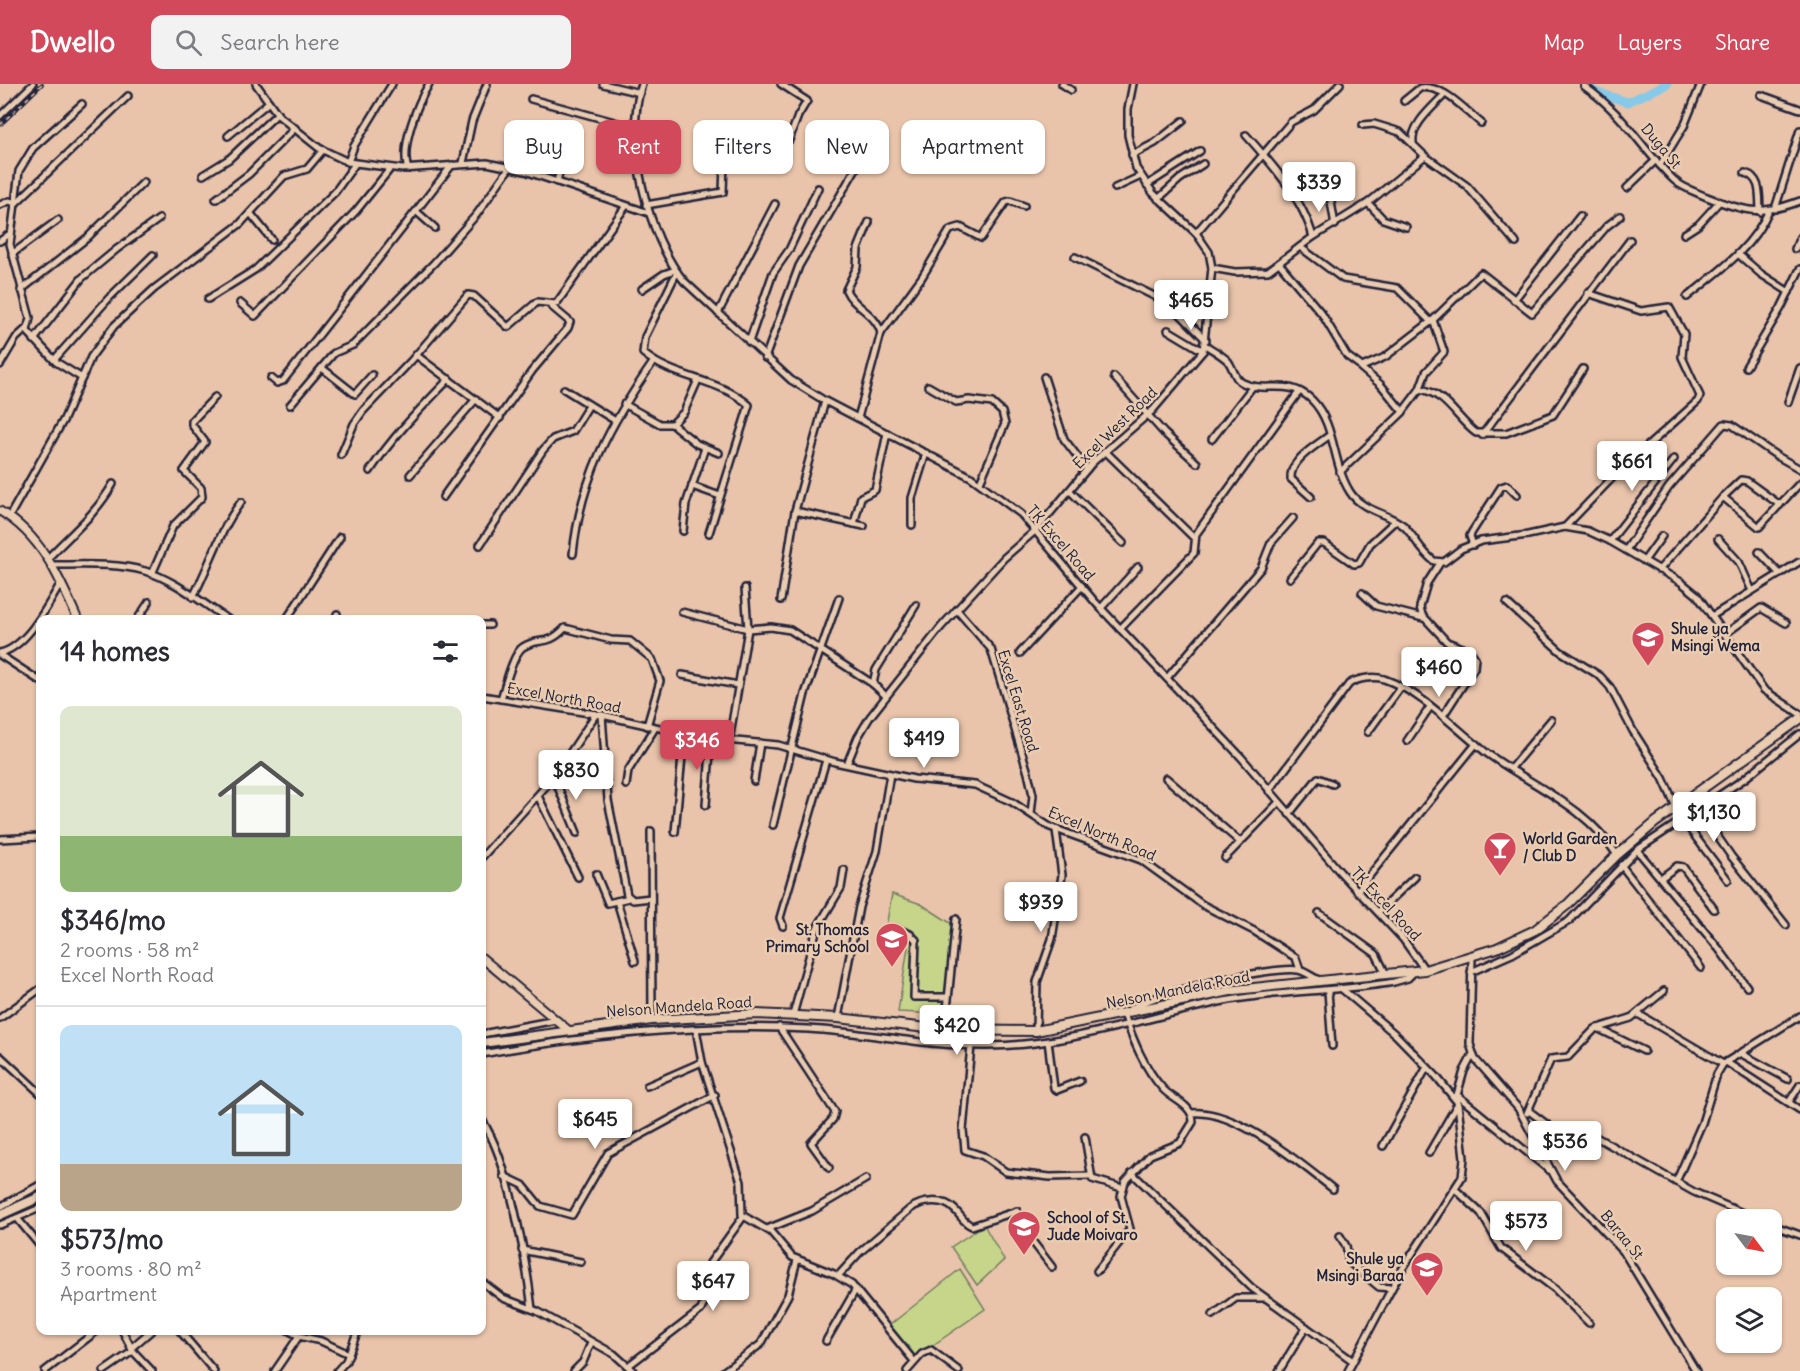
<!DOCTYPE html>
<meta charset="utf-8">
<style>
body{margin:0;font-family:Delius,sans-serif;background:#f2f2f3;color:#2b2b33;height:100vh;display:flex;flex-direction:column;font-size:22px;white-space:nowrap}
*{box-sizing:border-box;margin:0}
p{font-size:20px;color:#7c7c81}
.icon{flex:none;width:33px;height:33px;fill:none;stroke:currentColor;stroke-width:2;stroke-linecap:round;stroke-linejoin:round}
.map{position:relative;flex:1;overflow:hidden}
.sheet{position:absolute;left:36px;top:531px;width:450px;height:720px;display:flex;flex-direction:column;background:#fff;border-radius:12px;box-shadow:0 2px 4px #0004}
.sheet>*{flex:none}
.banner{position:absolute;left:504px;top:36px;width:570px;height:54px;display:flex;gap:12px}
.needle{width:39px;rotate:122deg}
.tools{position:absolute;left:1716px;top:1125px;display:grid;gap:12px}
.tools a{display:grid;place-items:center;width:66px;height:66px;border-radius:12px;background:#fff;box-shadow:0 2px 4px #0004;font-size:30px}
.price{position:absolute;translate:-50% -51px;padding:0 14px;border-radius:6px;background:#fff;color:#222;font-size:20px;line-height:39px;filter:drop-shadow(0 2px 3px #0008)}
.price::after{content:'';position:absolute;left:50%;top:36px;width:18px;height:14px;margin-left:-9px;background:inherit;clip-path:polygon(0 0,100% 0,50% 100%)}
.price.current{background:#d1495b;color:#fff}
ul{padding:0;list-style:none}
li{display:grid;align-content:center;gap:12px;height:318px;padding:0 24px}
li+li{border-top:2px solid #e1e1e2}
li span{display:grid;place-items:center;height:186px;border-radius:12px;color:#555}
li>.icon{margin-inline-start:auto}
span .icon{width:108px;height:108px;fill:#fffc;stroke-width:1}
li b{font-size:26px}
h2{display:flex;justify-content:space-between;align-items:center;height:72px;padding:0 24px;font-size:26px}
.pill{padding:0 21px;border-radius:12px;background:#fff;box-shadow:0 2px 4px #0004;font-size:21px;line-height:54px}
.pill.current{background:#d1495b;color:#fff}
header{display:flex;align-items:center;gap:36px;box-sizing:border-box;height:84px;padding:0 30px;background:#d1495b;color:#fff}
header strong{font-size:28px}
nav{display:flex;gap:33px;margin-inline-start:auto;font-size:21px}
.search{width:420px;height:54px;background:#f2f2f3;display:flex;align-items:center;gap:15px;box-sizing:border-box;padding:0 21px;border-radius:12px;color:#7c7c81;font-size:22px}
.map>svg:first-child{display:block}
</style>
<header>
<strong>Dwello</strong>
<div class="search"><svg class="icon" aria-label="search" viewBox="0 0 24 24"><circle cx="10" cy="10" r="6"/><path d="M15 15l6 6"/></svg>Search here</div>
<nav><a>Map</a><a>Layers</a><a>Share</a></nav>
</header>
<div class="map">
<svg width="1800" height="1287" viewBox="0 0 1800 1287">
<rect width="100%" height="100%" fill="#e9c4aa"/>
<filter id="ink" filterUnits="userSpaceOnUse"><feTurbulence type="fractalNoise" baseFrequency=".0167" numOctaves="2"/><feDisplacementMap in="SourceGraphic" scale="12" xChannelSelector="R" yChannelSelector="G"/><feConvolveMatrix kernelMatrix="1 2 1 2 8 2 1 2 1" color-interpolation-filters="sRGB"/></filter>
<g filter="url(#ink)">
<g fill="#c6d58a" stroke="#747c62" stroke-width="1.5">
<polygon points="892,810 921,820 952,840 943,930 898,928 908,863 883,859"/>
<polygon points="984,1141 1004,1176 977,1201 951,1163"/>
<polygon points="960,1185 985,1225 913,1275 886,1244"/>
</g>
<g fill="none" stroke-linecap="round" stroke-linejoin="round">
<polyline stroke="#87c9e8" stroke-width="9" points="1586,0 1595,8 1628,18 1667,0"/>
<g stroke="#22223b" stroke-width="10">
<g id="minor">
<polyline points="256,0 279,32 319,64 348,78 402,85 487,79 525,87 649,129"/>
<polyline points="603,0 640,9"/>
<path d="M642 0C623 54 648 154 684 197L791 296 825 317 971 393 1021 430 1095 518 1241 673 1340 788 1403 855 1425 886"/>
<polyline points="781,0 807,17 798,32 789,56"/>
<polyline points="1062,0 1071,6"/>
<path d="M1584 2C1625 31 1640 63 1674 96 1682 104 1696 108 1707 113 1745 128 1761 132 1800 117"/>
<polyline points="1761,11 1800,25"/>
<polyline points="531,15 636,44"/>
<path d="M1404 17 1420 4C1443 0 1465 26 1481 39"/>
<polyline points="82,20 33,64 19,87 10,160 30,234 27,247 56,278 82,294"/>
<polyline points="0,32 33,0"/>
<polyline points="1363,41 1374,40 1400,48 1425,72 1467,102 1516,159"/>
<path d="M1246 51C1272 80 1303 115 1313 153"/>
<polyline points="228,52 269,18"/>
<path d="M1413 59C1410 41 1434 22 1445 10"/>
<polyline points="1132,71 1155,59 1183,37"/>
<polyline points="348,78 354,62 392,0"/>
<polyline points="463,79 472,37 487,0"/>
<polyline points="1660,81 1684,42 1701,0"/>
<path d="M408 85C400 63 417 20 429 0"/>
<path d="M1745 89C1762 94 1759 112 1760 128"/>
<polyline points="203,91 229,75 277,30"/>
<polyline points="557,98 563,71"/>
<polyline points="1147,101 1200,67"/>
<polyline points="1115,104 1141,92"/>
<polyline points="1627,104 1656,76"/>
<polyline points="1330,112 1335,141"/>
<polyline points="216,115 249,90 295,44"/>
<polyline points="1158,115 1180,95 1203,80"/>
<polyline points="1368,119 1383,135 1406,143"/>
<polyline points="0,121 9,117 16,119 128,12"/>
<polyline points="646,121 723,108 725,50"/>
<polyline points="1775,125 1800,46"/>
<polyline points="417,128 435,144"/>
<polyline points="251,130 272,156"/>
<polyline points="1196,149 1291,38 1314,26 1340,0"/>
<polyline points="1684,150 1698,141 1719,118"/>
<polyline points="0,157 11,149"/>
<polyline points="1300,163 1343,195 1397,204 1431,238"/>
<polyline points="1795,165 1800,153"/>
<polyline points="12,170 58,136"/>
<polyline points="1738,170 1761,190 1789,208"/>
<polyline points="1075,173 1158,214 1179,229 1206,256"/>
<polyline points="1279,179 1322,230 1347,272 1362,283 1385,273 1433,236 1481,189 1532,229 1607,142 1620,132"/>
<polyline points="1212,184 1235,188 1268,187 1313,153 1368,119 1425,72"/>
<path d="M677 188 645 253 643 269C673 295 719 294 749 321L709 449"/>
<polyline points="642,205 664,190 675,186"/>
<polyline points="21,206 87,154 144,98"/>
<path d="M1687 213C1718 188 1753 164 1769 126"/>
<polyline points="208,215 256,185 335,108 355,80"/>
<polyline points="1514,216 1580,132"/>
<polyline points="240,219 255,232 356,127 390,85"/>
<polyline points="718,229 775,120"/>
<polyline points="1168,246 1203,267"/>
<polyline points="881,249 922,193 950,146 960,143 981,154 1006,118 1010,117 1024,122"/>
<polyline points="34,256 82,194 117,165 159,135"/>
<polyline points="749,258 773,189 789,166 818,104"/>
<path d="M1205 261C1213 266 1222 271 1228 277 1234 285 1234 295 1243 299 1265 310 1289 293 1312 316 1336 340 1332 380 1350 408 1362 427 1388 429 1404 442 1415 453 1421 468 1434 477L1444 478 1461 465 1481 457 1528 451 1565 443 1588 447 1610 457 1681 498 1697 511 1764 606 1800 630"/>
<polyline points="416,271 500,334"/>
<polyline points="765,274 799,182 862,74"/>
<polyline points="54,276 109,214 153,171"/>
<polyline points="0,281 16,254 26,245"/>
<polyline points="1746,283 1781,224 1800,185"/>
<polyline points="322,284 355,310 372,291"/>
<polyline points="1361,284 1381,301 1403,328"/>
<polyline points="1044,293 1064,355 1087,385"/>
<polyline points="1114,293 1164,349 1197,379"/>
<polyline points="271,294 277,299 283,297 452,81"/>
<polyline points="928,302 956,318 969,316 992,319 1002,328 1005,340 980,398"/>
<polyline points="564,305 614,336"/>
<polyline points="1419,307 1426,288 1444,268 1433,236"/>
<polyline points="1788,318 1800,284"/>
<polyline points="624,320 660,340 672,340 684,328 698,296"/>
<polyline points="290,321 334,269 353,261 434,179 477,130 510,83"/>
<path d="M858 334 881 249C876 229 853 223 846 206L857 183 858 165 869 138"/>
<polyline points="672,340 697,360 719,369"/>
<polyline points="1482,351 1630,156"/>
<polyline points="1212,355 1253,302"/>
<polyline points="1106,368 1194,454"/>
<polyline points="341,371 354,340 363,327 411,277 468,211 474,212 508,243 537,218 556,220 626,122"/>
<path d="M370 387C393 352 420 325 449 295"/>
<path d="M1340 388 1401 330 1420 305C1446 309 1457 335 1476 349H1506L1553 331 1583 285"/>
<polyline points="410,391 476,315"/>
<polyline points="692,402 720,412"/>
<polyline points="1070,407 1123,459"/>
<polyline points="443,413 532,287 568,244 570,238 551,222"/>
<path d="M1311 413 1291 395C1289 376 1317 361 1330 351"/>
<polyline points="1723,413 1759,443 1800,399"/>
<polyline points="795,427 864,442"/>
<polyline points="9,433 64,335 91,273 114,242 154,205 240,140 284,92 307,85 323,66"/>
<polyline points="854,440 861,413 875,406 887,349"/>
<polyline points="912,441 912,414 926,369"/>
<polyline points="1565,443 1614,392 1698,317 1700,312 1682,273 1684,250 1669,223 1641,227 1588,209"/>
<polyline points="683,447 686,420 705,364"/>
<polyline points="1718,455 1739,478 1752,507"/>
<polyline points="1610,457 1674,375"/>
<polyline points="480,461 543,366 553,355 573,347 589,321"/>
<polyline points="1473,461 1470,452 1472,448 1501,403 1507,401 1517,411"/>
<polyline points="1626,466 1669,403 1724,340 1732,341 1777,372 1800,385"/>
<polyline points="1759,468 1780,490"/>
<path d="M573 470C581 393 610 340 654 277"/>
<path d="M49 473C72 449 96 430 113 400"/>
<polyline points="1644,477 1662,452"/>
<polyline points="1440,479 1427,499 1420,523 1422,531 1447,558 1470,567 1475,574 1474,584 1443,632"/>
<path d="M53 481C83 481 116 479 145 487 175 496 202 519 229 536"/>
<polyline points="1659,486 1723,413 1741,396 1747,397 1780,421"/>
<polyline points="152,490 173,442 202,413 201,404 184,387 205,358 192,341 192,337 215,313"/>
<polyline points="1290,494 1318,459 1324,459 1354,480 1359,479 1370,460 1395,437"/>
<polyline points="1362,509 1376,522 1423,534"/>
<path d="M193 513C210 481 219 447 241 418"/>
<polyline points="781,516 795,427 825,317"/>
<polyline points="1507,519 1560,567 1600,592 1610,603 1633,647 1663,694 1676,723"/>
<polyline points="1101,524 1138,483"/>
<polyline points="957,526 991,565 1028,689 1033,711 1031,730"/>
<polyline points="682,528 748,545 771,543 790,546 873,600 886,612"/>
<polyline points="1712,532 1799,478"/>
<polyline points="137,536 149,518"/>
<polyline points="286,536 340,453"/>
<polyline points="336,536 337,530"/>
<polyline points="482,541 490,541"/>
<polyline points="1120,545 1194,469 1196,450 1299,308"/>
<polyline points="1725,550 1761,524 1786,539"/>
<path d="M0 569C27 563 48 521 61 499"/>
<polyline points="1020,569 1082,502"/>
<polyline points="0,571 40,597"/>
<polyline points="682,591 738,601"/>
<polyline points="1167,594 1261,484 1271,459 1293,434"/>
<polyline points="873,600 876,586 916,521"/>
<polyline points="482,612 602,631 704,654 778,661 835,678 914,695 975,701 1012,718 1050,743 1141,776 1203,821 1254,847 1296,874 1300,886"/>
<path d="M501 615C505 603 513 569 523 563 540 552 546 564 565 544L611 556 630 557 652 575 660 597 647 642"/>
<polyline points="602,631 608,716 627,811 633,816 651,814"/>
<polyline points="1368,648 1400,604"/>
<polyline points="729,657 748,545 745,504"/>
<polyline points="1407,657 1430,623"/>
<polyline points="847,680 858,653 870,633 941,543 1004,474 1036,446 1093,378 1153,326 1203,267 1212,184 1209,168 1196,149 1153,109 1136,84 1128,51 1128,25 1133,0"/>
<polyline points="1511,684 1551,636"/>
<polyline points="554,693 577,749"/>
<polyline points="1166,694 1240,758"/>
<polyline points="754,697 760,659"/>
<polyline points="626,701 628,687 655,644"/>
<path d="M1269 707 1349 600C1358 594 1374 592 1384 595 1424 609 1455 645 1488 670 1534 703 1586 722 1617 771"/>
<polyline points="538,712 578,793"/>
<polyline points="1691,714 1731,772 1786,841"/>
<polyline points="706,721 711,655"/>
<polyline points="1289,730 1318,694 1333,700"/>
<polyline points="1682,735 1728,796"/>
<polyline points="773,741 805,610 839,514"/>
<polyline points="651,747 652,936"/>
<polyline points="675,748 684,651"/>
<polyline points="0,755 40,753"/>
<polyline points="1637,766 1719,865 1747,903"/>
<polyline points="482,773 554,693 596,630"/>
<polyline points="1225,774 1279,718"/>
<polyline points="1621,781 1701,884"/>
<polyline points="596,790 608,819 629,814"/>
<polyline points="1661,794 1677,782 1683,783 1714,825"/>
<polyline points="1357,807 1476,660"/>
<polyline points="617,817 635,877"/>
<polyline points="1378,828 1415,793"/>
<polyline points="1319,829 1376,870 1386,890"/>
<polyline points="783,842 780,834 826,676"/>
<polyline points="894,844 910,850 916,856 914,913 947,913"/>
<polyline points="1472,873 1470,960 1475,975 1518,1024 1557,1097 1623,1167 1696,1287"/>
<polyline points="1471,888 1512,870 1569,837 1637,766 1744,695 1800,650"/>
<polyline points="1342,905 1396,951 1436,992 1458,1019 1429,1069"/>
<polyline points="1328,907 1332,962"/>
<polyline points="1638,930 1723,980"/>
<polyline points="793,931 817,844 841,804 844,786"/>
<polyline points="0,934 40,905"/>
<polyline points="838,934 859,823 877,767 890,690"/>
<polyline points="779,943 835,1028 833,1035 811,1059 829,1084"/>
<polyline points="1597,944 1644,967"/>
<polyline points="696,945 702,978 741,1098 742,1131 771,1148 792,1173 834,1190 852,1201 914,1277"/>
<polyline points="945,946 956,835"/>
<polyline points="1036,947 1037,898 1052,855 1062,791 1056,746"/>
<polyline points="482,950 556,936"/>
<polyline points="1048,957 1054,1004 1057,1006 1080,997"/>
<polyline points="971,962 963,1046 965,1066 983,1072 1006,1088 1050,1093 1091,1092"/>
<polyline points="1740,969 1788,995"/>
<path d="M482 970C588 951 700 939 808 945 868 948 928 963 988 962 1068 962 1146 933 1224 917 1280 906 1338 908 1394 898L1408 894 1415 887"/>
<polyline points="0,972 40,1009"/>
<polyline points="1726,978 1800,1026"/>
<polyline points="647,1002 702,978"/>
<polyline points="1457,1011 1549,1086"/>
<polyline points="1789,1018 1800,1001"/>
<polyline points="1529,1027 1557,1048 1596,1053 1694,1108 1759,1136"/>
<path d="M1192 1029C1234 1024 1302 1080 1333 1105"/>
<polyline points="1527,1029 1551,975 1568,973 1595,945 1631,934 1664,907"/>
<path d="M482 1036C509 1078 526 1173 532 1225"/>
<polyline points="1085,1053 1092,1095 1122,1104"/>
<polyline points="1537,1059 1548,1042"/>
<polyline points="1383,1062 1427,983"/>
<polyline points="1132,1089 1252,1204 1353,1277"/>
<polyline points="504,1092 523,1101 540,1122 572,1131 608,1069 715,1011"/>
<polyline points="1676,1098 1702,1039 1717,990 1723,980 1800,932"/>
<polyline points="1456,1106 1481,1129 1501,1164 1555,1205 1589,1239"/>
<polyline points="0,1123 40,1101"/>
<polyline points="17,1134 40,1162"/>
<polyline points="0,1141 40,1124"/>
<polyline points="1772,1141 1800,1151"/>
<polyline points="767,1145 812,1127 866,1095"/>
<polyline points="1340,1152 1346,1162 1349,1178 1379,1203 1391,1204"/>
<polyline points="522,1166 581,1178"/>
<path d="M1097 1187 1130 1145 1121 1112 1125 1098 1150 1071 1180 1059 1193 1038C1193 1021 1173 1016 1163 1005 1144 984 1133 956 1124 930 1142 910 1270 882 1298 886 1305 887 1312 893 1319 896"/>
<path d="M838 1192 860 1168 910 1125C922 1116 944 1114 955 1126 961 1132 964 1139 972 1142L1017 1127 1026 1149 1052 1183"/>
<polyline points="482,1198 503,1214 537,1227 614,1270 633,1287"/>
<polyline points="1213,1231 1236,1214 1264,1214"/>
<polyline points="122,1246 133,1267 152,1287"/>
<polyline points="179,1246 214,1287"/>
<polyline points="288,1246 299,1252 321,1257 349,1270"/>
<polyline points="826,1257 856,1205"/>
<polyline points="131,1264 152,1246"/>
<polyline points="628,1282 701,1226 707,1211 710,1179 743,1133"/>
<polyline points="45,1287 98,1246"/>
<polyline points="104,1287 133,1267"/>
<polyline points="275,1287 299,1252"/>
<polyline points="337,1287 346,1277 358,1246"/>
<polyline points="574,1287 583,1278 591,1259"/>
<polyline points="724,1287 761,1260 788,1211 797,1176"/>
<polyline points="907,1287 922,1270 931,1266 959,1287"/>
<polyline points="1279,1287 1306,1243"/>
<polyline points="1348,1287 1401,1187 1462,1093 1464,1074 1457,1011 1464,987 1473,970"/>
</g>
</g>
<g stroke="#22223b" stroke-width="11">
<g id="tertiary">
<path d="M0 427C42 452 59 493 78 536"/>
<polyline points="482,874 568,946"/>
</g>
</g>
<g stroke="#22223b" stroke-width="12">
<g id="secondary">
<polyline points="482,959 652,936 757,930 838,934 945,946 1036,947 1235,906 1425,886 1497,864 1535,846 1567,821 1617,771 1656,738 1800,635"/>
<polyline points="0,1131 40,1113"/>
</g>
</g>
<use href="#minor" stroke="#eaccb0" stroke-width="5"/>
<use href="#tertiary" stroke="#eaccb0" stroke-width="7"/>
<use href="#secondary" stroke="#eaccb0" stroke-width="8"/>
<g stroke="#22223b" stroke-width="4">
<polyline id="rail" points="0,41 42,0"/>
</g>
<use href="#rail" stroke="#eaccb0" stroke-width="1.5" stroke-dasharray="4.5" stroke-linecap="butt"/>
</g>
</g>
<defs>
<g id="school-pin" transform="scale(1.725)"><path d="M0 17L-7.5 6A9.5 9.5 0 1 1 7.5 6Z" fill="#d1495b" stroke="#eaccb0"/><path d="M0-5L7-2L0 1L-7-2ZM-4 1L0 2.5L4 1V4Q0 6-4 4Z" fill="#fff"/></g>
<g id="bar-pin" transform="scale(1.725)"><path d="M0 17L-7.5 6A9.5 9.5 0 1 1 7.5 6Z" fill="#d1495b" stroke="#eaccb0"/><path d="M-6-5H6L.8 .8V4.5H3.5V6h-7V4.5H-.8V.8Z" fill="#fff"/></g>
</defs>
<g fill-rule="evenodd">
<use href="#school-pin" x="1648" y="554"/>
<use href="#bar-pin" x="1500" y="764"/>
<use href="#school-pin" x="892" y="855"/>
<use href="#school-pin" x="1024" y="1143"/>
<use href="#school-pin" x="1427" y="1184"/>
</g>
<g text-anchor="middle" stroke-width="5" stroke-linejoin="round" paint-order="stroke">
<g font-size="15" fill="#22223b" stroke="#eaccb0">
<text transform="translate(1661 62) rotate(50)" y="5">Duga St</text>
<text transform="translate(1115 344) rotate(-44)" y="5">Excel West Road</text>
<text transform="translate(1061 459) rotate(49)" y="5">TK Excel Road</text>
<text transform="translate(564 614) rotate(10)" y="5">Excel North Road</text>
<text transform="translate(1018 617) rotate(73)" y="5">Excel East Road</text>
<text transform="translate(1102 750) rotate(23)" y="5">Excel North Road</text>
<text transform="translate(1386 820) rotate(47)" y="5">TK Excel Road</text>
<text transform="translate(1178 906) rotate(-11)" y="5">Nelson Mandela Road</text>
<text transform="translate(679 923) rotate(-4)" y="5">Nelson Mandela Road</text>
<text transform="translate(1622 1151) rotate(51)" y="5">Baraa St</text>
</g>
<g font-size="15" font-weight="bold" fill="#22223b" stroke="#eaccb0" text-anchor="start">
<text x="1671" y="550">Shule ya<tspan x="1671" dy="17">Msingi Wema</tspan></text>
<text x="1523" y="760">World Garden<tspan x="1523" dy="17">/ Club D</tspan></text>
<text x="869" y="851" text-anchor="end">St. Thomas<tspan x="869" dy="17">Primary School</tspan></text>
<text x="1047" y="1139">School of St.<tspan x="1047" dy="17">Jude Moivaro</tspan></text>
<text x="1404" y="1180" text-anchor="end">Shule ya<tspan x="1404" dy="17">Msingi Baraa</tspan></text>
</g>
</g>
</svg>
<div class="tools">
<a><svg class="needle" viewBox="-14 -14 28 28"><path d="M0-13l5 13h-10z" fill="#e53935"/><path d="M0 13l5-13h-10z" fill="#7c7c81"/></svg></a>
<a><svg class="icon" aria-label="layers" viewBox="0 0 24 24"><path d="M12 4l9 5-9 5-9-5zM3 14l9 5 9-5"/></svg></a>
</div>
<b class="price" style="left:1319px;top:129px">$339</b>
<b class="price" style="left:1191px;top:247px">$465</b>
<b class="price" style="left:1632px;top:408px">$661</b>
<b class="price" style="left:1439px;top:614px">$460</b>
<b class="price" style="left:924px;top:685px">$419</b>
<b class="price current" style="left:697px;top:687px">$346</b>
<b class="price" style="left:576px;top:717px">$830</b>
<b class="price" style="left:1714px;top:759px">$1,130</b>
<b class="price" style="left:1041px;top:849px">$939</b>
<b class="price" style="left:957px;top:972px">$420</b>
<b class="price" style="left:595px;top:1066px">$645</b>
<b class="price" style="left:1565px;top:1088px">$536</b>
<b class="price" style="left:1526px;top:1168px">$573</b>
<b class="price" style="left:713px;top:1228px">$647</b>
<div class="banner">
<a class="pill">Buy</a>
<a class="pill current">Rent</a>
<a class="pill">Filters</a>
<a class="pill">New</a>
<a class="pill">Apartment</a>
</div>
<section class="sheet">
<h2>14 homes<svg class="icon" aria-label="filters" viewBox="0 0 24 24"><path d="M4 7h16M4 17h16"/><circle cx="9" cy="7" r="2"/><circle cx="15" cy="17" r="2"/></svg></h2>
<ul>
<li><span style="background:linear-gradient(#dfe7d0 70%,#8fb573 0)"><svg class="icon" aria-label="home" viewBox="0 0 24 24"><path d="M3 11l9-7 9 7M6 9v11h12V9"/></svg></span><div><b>$346/mo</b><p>2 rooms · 58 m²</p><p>Excel North Road</p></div></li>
<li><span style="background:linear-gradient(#bfe0f5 75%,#b9a48a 0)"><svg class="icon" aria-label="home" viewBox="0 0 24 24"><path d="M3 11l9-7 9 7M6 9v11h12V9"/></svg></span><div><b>$573/mo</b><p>3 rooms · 80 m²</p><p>Apartment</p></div></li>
</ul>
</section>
</div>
